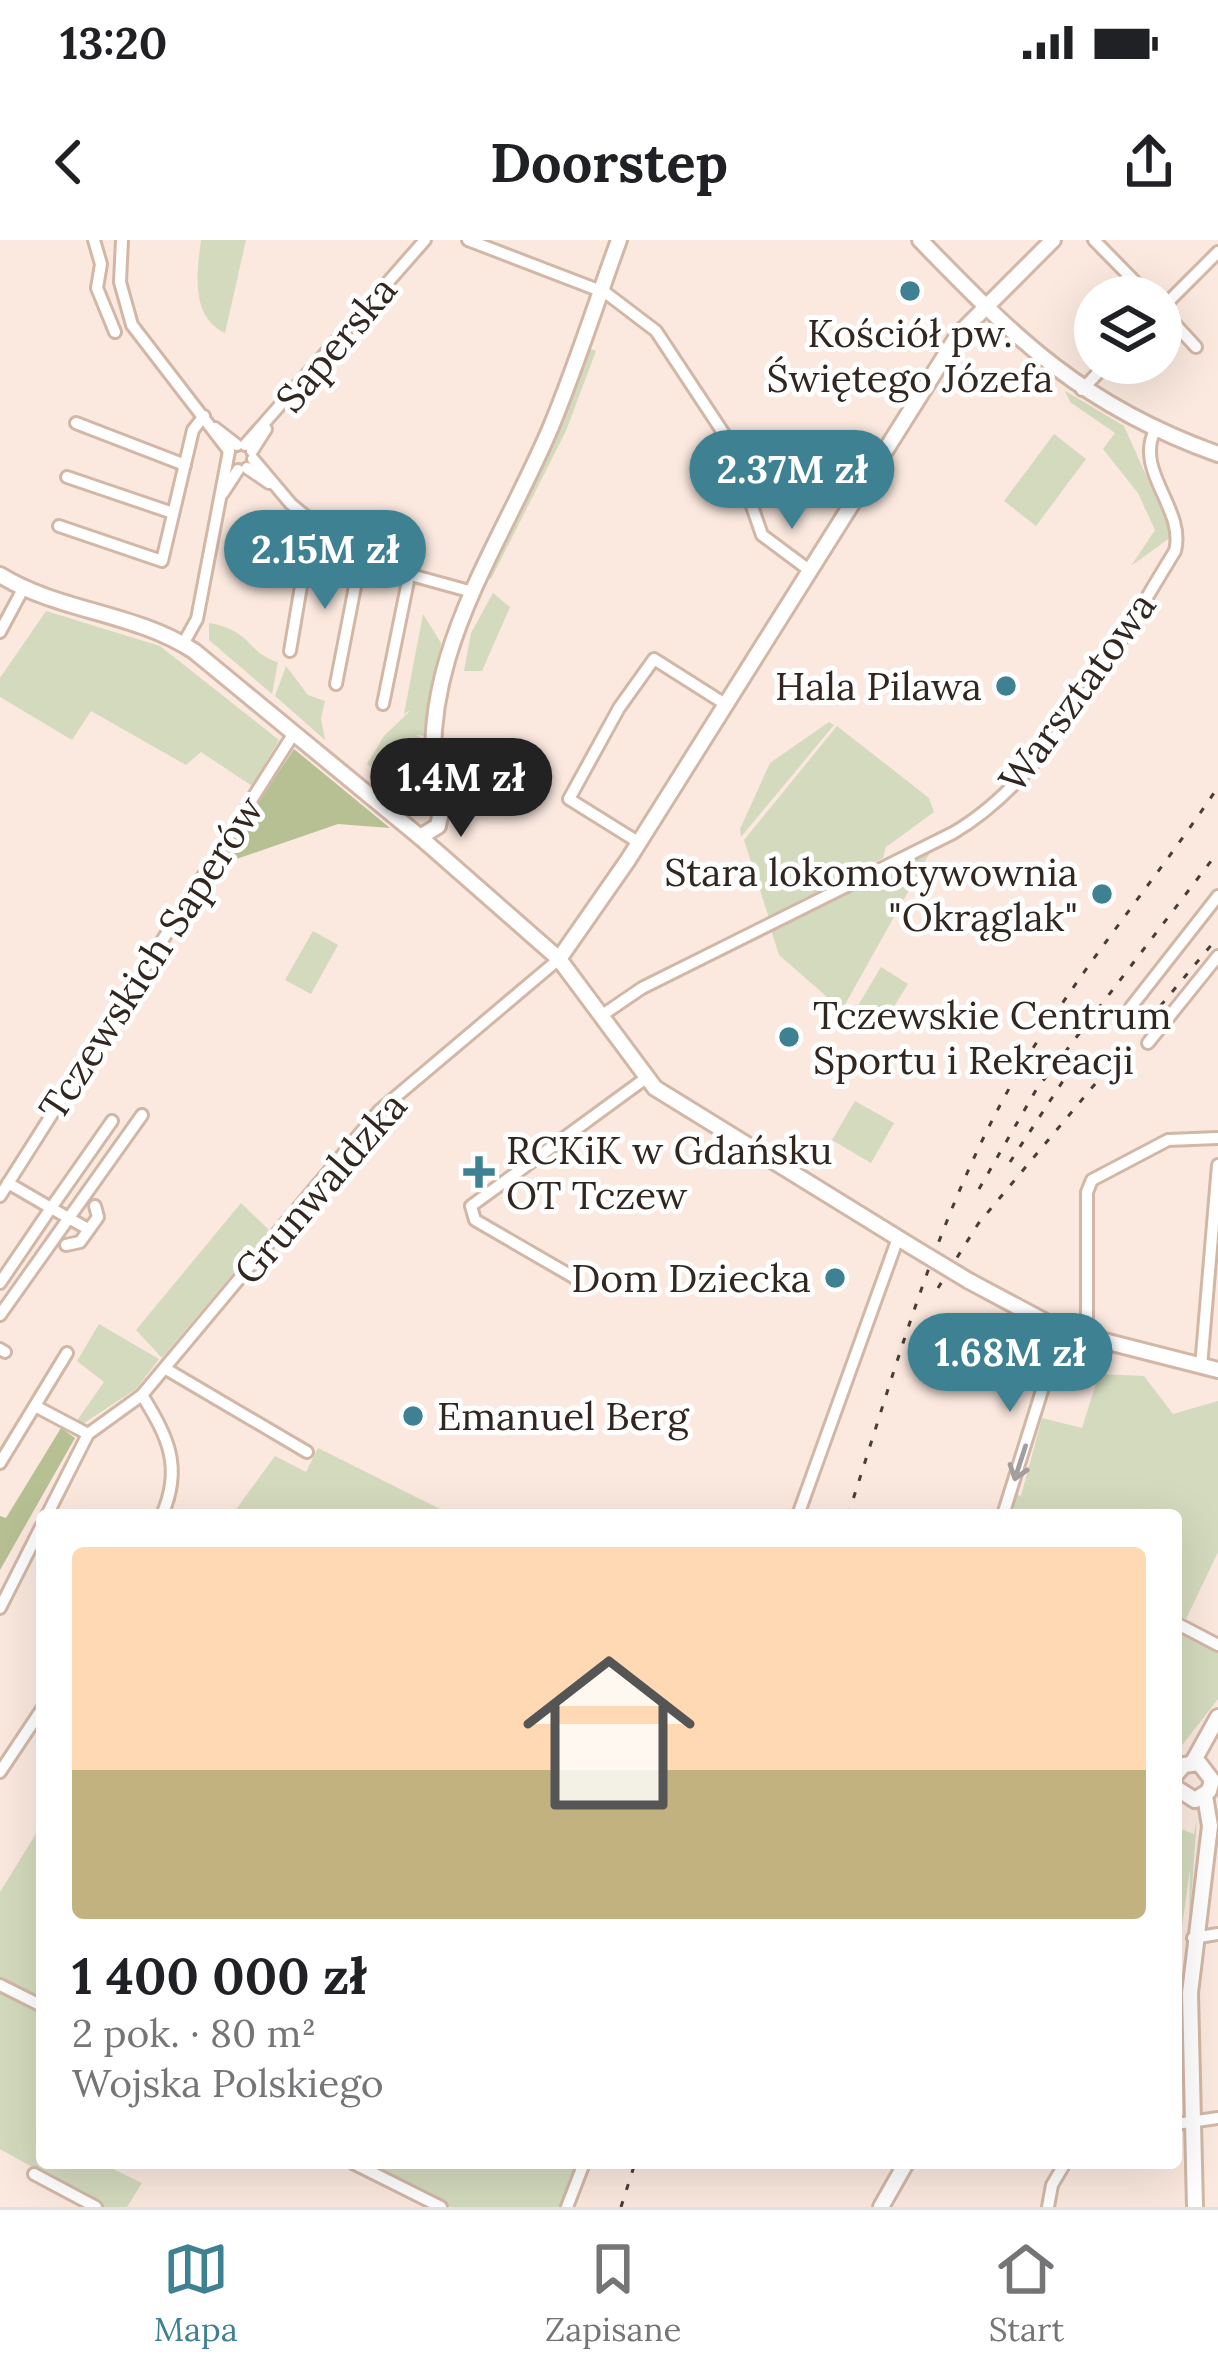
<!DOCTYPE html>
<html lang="pl">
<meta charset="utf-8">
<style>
body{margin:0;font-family:Lora,serif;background:#f2f2f2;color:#202124;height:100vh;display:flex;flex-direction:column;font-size:45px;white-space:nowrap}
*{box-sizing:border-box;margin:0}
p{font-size:39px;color:#757577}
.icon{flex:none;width:66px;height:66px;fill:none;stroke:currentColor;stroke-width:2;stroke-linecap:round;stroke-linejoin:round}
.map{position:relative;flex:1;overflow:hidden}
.drawer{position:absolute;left:36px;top:1269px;width:1146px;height:660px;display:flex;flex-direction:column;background:#fff;border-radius:12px;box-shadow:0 12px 48px #0002}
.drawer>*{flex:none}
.tools{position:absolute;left:1074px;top:36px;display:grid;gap:24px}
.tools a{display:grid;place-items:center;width:108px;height:108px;border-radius:50%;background:#fff;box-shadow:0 12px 48px #0002;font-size:60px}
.price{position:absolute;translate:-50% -102px;padding:0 27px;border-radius:42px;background:#3e8192;color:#fff;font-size:39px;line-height:78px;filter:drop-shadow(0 3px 6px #0008)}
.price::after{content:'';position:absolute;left:50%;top:72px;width:36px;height:27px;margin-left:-18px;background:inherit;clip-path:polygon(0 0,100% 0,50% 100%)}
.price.on{background:#222;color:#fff}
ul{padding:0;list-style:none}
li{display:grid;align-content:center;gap:24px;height:636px;padding:0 36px}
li+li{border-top:3px solid #e0e0e0}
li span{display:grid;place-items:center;height:372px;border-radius:12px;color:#555}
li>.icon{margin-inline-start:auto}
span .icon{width:216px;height:216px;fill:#fffc;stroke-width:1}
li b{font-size:51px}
.status{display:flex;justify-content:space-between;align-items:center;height:84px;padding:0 60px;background:#fff;direction:ltr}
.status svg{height:33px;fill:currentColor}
header{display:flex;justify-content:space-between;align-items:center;height:156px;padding:0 36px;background:#fff;font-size:54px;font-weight:700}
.menu{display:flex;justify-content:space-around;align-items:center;height:168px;border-top:3px solid #e0e0e0;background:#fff;font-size:33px;color:#757577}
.menu a{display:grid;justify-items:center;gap:6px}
.menu .on{color:#3e8192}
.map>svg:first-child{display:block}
</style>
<div class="status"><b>13:20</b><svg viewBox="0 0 49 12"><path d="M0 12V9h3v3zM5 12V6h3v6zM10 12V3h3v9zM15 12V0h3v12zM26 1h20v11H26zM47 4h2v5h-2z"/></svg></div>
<header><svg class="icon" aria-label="back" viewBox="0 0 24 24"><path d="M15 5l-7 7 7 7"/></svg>Doorstep<svg class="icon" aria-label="share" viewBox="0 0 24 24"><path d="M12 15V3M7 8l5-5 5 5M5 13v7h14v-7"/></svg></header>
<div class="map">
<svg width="1218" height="1967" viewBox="0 0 1218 1967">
<rect width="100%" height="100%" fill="#fbe9df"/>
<g fill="#d3dabd">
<path d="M201 0H246L225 93C190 76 197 33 201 0Z"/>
<polygon points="591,109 596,111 566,191 491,339 482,338"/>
<polygon points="1065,151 1124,186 1170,289 1171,297 1131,326 1155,290 1138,253 1103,209 1115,193 1070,162"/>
<polygon points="1054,194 1086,219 1036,286 1004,261"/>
<polygon points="493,353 510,367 482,431 464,431 471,393"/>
<polygon points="46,371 160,406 279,500 252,546 201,512 186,525 91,471 72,500 0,457 0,438"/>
<polygon points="423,374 441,403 425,496 416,495 422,498 382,535 367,524 384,496 411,470 404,474"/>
<path d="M209 383C254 391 247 414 278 422L272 454 209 400Z"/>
<polygon points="286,426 308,455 325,461 321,478 325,500 275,456"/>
<polygon points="829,482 834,485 741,597 740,589 770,523"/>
<polygon points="837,486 929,558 934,572 886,607 883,618 769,678 744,600"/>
<polygon points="933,607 842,770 779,715 771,690"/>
<polygon points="313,691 338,705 311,754 285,740"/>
<polygon points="881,727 908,744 880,789 853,774"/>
<polygon points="855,861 894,883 871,923 832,900"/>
<polygon points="241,963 269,990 162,1118 136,1090"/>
<polygon points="99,1084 159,1119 136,1149 81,1185 76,1182 104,1142 77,1121"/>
<polygon points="1099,1134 1144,1136 1173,1174 1218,1161 1218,1312 1186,1379 1176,1374 1176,1275 1009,1275 1013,1254 1021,1256 1042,1178 1082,1188"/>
<polygon points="318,1208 452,1275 232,1275 275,1216 306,1232"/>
<polygon points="1176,1390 1218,1410 1218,1459 1176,1513"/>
<polygon points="1197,1578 1189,1689 1190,1629 1178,1715 1176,1587 1194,1594"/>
<polygon points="42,1584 42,1758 0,1739 0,1652"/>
<polygon points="0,1752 42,1771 42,1923 101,1923 142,1943 127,1967 104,1967 0,1909"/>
<polygon points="365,1923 579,1923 563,1967 451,1967"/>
</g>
<g fill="#b6c093">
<polygon points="294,509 390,588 338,584 216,626"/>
<polygon points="61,1188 75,1198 0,1330 0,1276 6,1278"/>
</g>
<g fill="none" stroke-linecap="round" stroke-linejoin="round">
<g stroke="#d2b7a6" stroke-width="16">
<g id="minor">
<polyline points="94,0 101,24 97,48 115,92"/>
<polyline points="122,0 120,42 132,85 229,211"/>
<polyline points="468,0 606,53 656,91 730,203 762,295 809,330"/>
<polyline points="1094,0 1150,57"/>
<polyline points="1196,107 1161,69 1218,12"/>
<polyline points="1082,150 1107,123"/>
<polyline points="76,183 185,225"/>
<polyline points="215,188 237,205"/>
<polyline points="245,205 425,0"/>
<polyline points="252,211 266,189"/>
<polyline points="253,219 291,264 360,321 469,351"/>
<polyline points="247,228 269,243"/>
<polyline points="67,237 173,273"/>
<polyline points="223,253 238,230"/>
<polyline points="59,286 162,321 193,190 204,176"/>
<polyline points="0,392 23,349"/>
<polyline points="183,404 197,379 229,211"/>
<polyline points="290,411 312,281"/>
<polyline points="336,444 360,321"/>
<polyline points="383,464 409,336"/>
<polyline points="638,602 569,559 619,468 654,419 725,464"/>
<polyline points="1131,767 1218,656"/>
<path d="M601 776 642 748 953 593C1048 538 1118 403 1175 311 1186 269 1134 232 1155 190"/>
<polyline points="1148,803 1218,716"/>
<polyline points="8,943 51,968 112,881"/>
<polyline points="0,956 294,493"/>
<polyline points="66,1005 80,1002 98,977 95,966"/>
<polyline points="575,1038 475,980 471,966 646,838"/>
<polyline points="0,1043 51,968 88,989"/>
<polyline points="0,1075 142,875"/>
<polyline points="1087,1087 1087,952 1092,940 1168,900 1218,898"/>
<polyline points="0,1109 5,1112"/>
<polyline points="1201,1127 1218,925"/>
<polyline points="166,1129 307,1212"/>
<path d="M142 1155C168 1197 183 1227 162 1275"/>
<polyline points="35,1166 88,1194"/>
<polyline points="0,1223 67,1113"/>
<polyline points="47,1275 88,1194 142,1155 380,870 559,719"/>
<polyline points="798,1275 898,998"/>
<polyline points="1003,1275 1061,1090"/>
<polyline points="0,1368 42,1285"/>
<polyline points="1176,1383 1218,1405"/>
<polyline points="0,1532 42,1469"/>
<polyline points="1193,1698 1218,1694"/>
<polyline points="0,1745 42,1766"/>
<polyline points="1176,1884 1218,1878"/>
<polyline points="353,1923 441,1967"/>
<polyline points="34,1934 96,1967"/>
<polyline points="567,1967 584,1923"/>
<polyline points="1048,1967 1052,1945 1065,1923"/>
</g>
</g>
<g stroke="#d2b7a6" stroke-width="20">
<g id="tertiary">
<path d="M920 0C1017 100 1083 166 1218 214"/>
<path d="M0 335C60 372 134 372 194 411L420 597 559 719 655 848 911 1006"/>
<path d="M420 597 438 586 440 576C407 431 497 314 550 189 576 127 596 63 619 0"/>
<polyline points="559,719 628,620 958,95 1053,0"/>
<polyline points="969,1041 1061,1090 1218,1130"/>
<polyline points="1193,1522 1218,1477"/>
<polyline points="1176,1534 1184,1525 1199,1523 1212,1540 1209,1551 1195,1560 1176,1548"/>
<polyline points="881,1967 906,1923"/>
<polyline points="1195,1967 1190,1753 1210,1586 1205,1556"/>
</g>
</g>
<use href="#minor" stroke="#fff" stroke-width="10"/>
<use href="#tertiary" stroke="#fff" stroke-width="14"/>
<g stroke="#483d35" stroke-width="3" stroke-dasharray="6 12" stroke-linecap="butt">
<polyline points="1010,922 1063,841"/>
<polyline points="979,949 1036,850 1218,612"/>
<polyline points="938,1048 978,984 1218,697"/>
<path d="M848 1275C894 1134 934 986 1005 856 1065 746 1149 650 1218 547"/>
<polyline points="621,1967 635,1923"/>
</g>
<g stroke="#d2b7a6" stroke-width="20" stroke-linecap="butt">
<polyline id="tertiary-bridge" points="911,1006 969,1041"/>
</g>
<use href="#tertiary-bridge" stroke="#fff" stroke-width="14"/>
</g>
<defs><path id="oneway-shaft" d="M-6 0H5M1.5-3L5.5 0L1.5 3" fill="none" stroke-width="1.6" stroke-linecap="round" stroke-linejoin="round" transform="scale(3)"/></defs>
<use stroke="#a39e9b" href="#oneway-shaft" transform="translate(1020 1223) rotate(108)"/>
<g fill="#3e8192" stroke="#fff" stroke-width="4.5">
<circle cx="910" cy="51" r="12"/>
<circle cx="1006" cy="446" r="12"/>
<circle cx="1102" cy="654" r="12"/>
<circle cx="789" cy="797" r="12"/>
<path d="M473 914h12v12h12v12h-12v12h-12v-12h-12v-12h12z"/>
<circle cx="835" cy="1038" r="12"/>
<circle cx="413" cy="1176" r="12"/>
</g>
<g text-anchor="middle" stroke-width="10" stroke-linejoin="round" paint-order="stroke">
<g font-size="39" fill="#322720" stroke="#fff" text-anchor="end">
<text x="910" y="107" text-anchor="middle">Kościół pw.<tspan x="910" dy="45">Świętego Józefa</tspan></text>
<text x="982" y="460">Hala Pilawa</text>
<text x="1078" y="646">Stara lokomotywownia<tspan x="1078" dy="45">"Okrąglak"</tspan></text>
<text x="813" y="789" text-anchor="start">Tczewskie Centrum<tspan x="813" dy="45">Sportu i Rekreacji</tspan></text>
<text x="506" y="924" text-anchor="start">RCKiK w Gdańsku<tspan x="506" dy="45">OT Tczew</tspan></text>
<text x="811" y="1052">Dom Dziecka</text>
<text x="437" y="1190" text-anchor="start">Emanuel Berg</text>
</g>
<g font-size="39" fill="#322720" stroke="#fff">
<text transform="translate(336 104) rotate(-50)" y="14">Saperska</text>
<text transform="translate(1077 452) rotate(-54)" y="14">Warsztatowa</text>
<text transform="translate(151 718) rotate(-57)" y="14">Tczewskich Saperów</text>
<text transform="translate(320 948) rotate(-49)" y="14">Grunwaldzka</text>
</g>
</g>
</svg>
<div class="tools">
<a><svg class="icon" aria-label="layers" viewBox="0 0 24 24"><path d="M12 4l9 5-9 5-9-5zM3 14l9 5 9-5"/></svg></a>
</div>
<b class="price" style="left:792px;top:292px">2.37M zł</b>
<b class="price" style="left:325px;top:372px">2.15M zł</b>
<b class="price on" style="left:461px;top:600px">1.4M zł</b>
<b class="price" style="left:1010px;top:1175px">1.68M zł</b>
<section class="drawer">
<ul>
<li><span style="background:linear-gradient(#ffd9b3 60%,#c2b280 0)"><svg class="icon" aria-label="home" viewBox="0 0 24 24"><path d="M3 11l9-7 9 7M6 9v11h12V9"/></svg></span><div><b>1 400 000 zł</b><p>2 pok. · 80 m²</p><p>Wojska Polskiego</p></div></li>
</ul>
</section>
</div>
<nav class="menu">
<a class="on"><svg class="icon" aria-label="map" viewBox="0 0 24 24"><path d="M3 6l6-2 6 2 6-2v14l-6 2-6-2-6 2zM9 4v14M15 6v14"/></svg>Mapa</a>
<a><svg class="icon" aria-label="saved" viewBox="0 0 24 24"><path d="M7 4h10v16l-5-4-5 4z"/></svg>Zapisane</a>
<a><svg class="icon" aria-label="home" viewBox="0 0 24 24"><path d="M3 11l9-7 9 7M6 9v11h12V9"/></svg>Start</a>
</nav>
